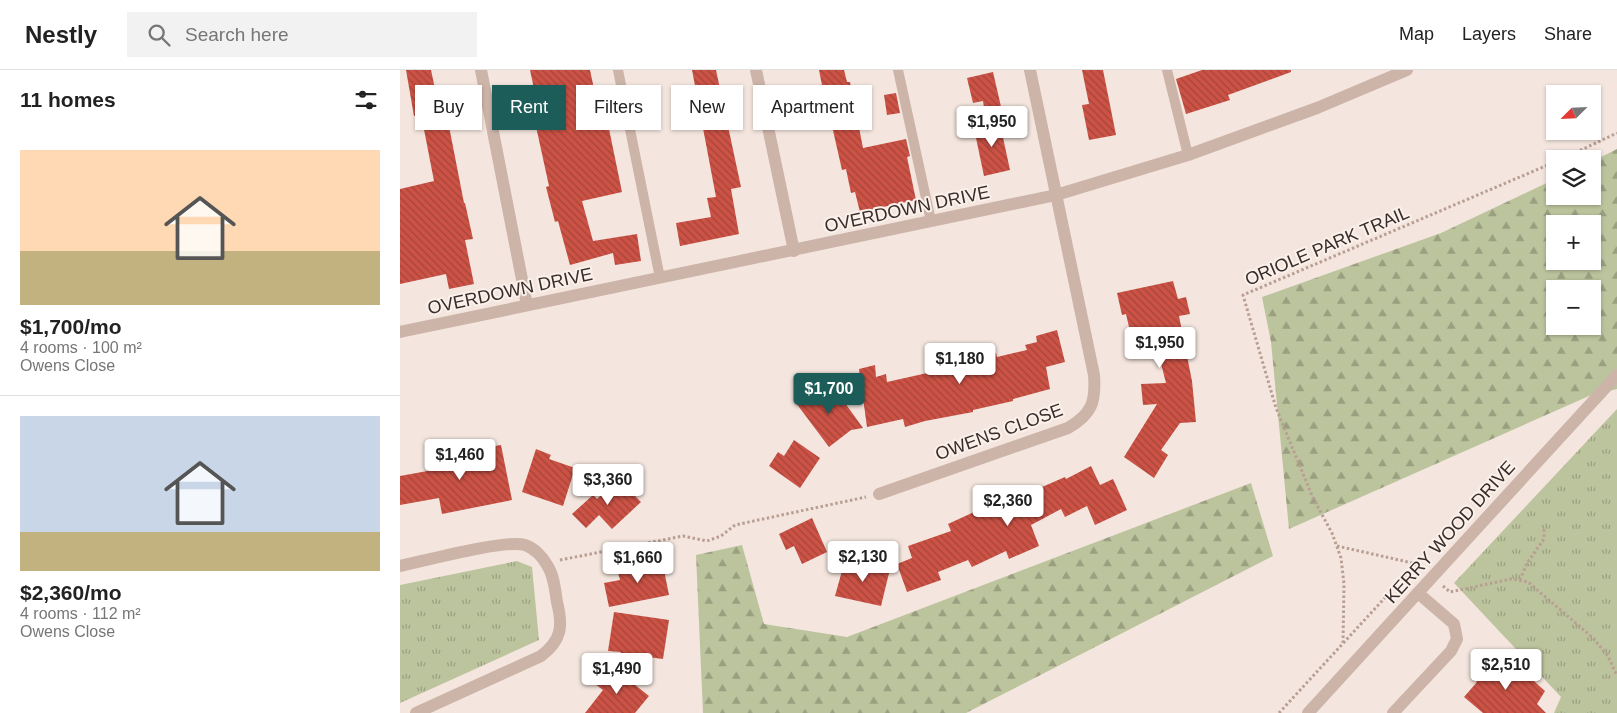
<!DOCTYPE html>
<meta charset="utf-8">
<style>
body{margin:0;font-family:Helvetica,sans-serif;background:#f2f2f2;color:#222;height:100vh;display:flex;flex-direction:column;font-size:19px;white-space:nowrap}
*{box-sizing:border-box;margin:0}
p{font-size:16px;color:#767676}
.icon{flex:none;width:28px;height:28px;fill:none;stroke:currentColor;stroke-width:2;stroke-linecap:round;stroke-linejoin:round}
.map{position:relative;flex:1;overflow:hidden}
.side{display:flex;flex-direction:column;background:#fff;width:400px}
.side>*{flex:none}
.guide{position:absolute;left:15px;top:15px;width:475px;height:45px;display:flex;gap:10px}
.needle{width:32px;rotate:246deg}
.buttons{position:absolute;left:1146px;top:15px;display:grid;gap:10px}
.buttons a{display:grid;place-items:center;width:55px;height:55px;border-radius:0px;background:#fff;box-shadow:0 1px 4px #0004;font-size:25px}
.price{position:absolute;translate:-50% -42px;padding:0 11px;border-radius:5px;background:#fff;color:#222;font-size:16px;line-height:32px;filter:drop-shadow(0 1px 2px #0008)}
.price::after{content:'';position:absolute;left:50%;top:30px;width:15px;height:11px;margin-left:-8px;background:inherit;clip-path:polygon(0 0,100% 0,50% 100%)}
.price.current{background:#1c5d59;color:#fff}
ul{padding:0;list-style:none}
li{display:grid;align-content:center;gap:10px;height:265px;padding:0 20px}
li+li{border-top:1px solid #e0e0e0}
li span{display:grid;place-items:center;height:155px;border-radius:0px;color:#555}
li>.icon{margin-inline-start:auto}
span .icon{width:90px;height:90px;fill:#fffc;stroke-width:1}
li b{font-size:21px}
h2{display:flex;justify-content:space-between;align-items:center;height:60px;padding:0 20px;font-size:21px}
.pill{padding:0 18px;border-radius:0px;background:#fff;box-shadow:0 1px 4px #0004;font-size:18px;line-height:45px}
.pill.current{background:#1c5d59;color:#fff}
header{display:flex;align-items:center;gap:30px;box-sizing:border-box;height:70px;padding:0 25px;background:#fff;border-bottom:1px solid #e0e0e0}
header strong{font-size:24px}
nav{display:flex;gap:28px;margin-inline-start:auto;font-size:18px}
.search{width:350px;height:45px;background:#f2f2f2;display:flex;align-items:center;gap:12px;box-sizing:border-box;padding:0 18px;border-radius:0px;color:#767676;font-size:19px}
main{display:flex;flex:1;min-height:0}
.map>svg:first-child{display:block}
</style>
<header>
<strong>Nestly</strong>
<div class="search"><svg class="icon" aria-label="search" viewBox="0 0 24 24"><circle cx="10" cy="10" r="6"/><path d="M15 15l6 6"/></svg>Search here</div>
<nav><a>Map</a><a>Layers</a><a>Share</a></nav>
</header>
<main>
<section class="side">
<h2>11 homes<svg class="icon" aria-label="filters" viewBox="0 0 24 24"><path d="M4 7h16M4 17h16"/><circle cx="9" cy="7" r="2"/><circle cx="15" cy="17" r="2"/></svg></h2>
<ul>
<li><span style="background:linear-gradient(#ffd9b3 65%,#c2b280 0)"><svg class="icon" aria-label="home" viewBox="0 0 24 24"><path d="M3 11l9-7 9 7M6 9v11h12V9"/></svg></span><div><b>$1,700/mo</b><p>4 rooms · 100 m²</p><p>Owens Close</p></div></li>
<li><span style="background:linear-gradient(#c9d6e8 75%,#c2b280 0)"><svg class="icon" aria-label="home" viewBox="0 0 24 24"><path d="M3 11l9-7 9 7M6 9v11h12V9"/></svg></span><div><b>$2,360/mo</b><p>4 rooms · 112 m²</p><p>Owens Close</p></div></li>
</ul>
</section>
<div class="map">
<svg width="1217" height="643" viewBox="0 0 1217 643">
<defs>
<pattern id="forest-firs" width="22" height="20" patternUnits="userSpaceOnUse" patternTransform="scale(1.25)"><rect width="22" height="20" fill="#bcc49d"/><path d="M5 1l3.5 6h-7zM16 11l3.5 6h-7z" fill="#9a9f80"/></pattern>
<pattern id="park-tufts" width="24" height="20" patternUnits="userSpaceOnUse" patternTransform="scale(1.25)"><rect width="24" height="20" fill="#bcc49d"/><path d="M3 7l-1-3M5 7V3M7 7l1-3M15 17l-1-3M17 17v-4M19 17l1-3" fill="none" stroke="#9a9f80"/></pattern>
<pattern id="building-back-hatch" width="6" height="6" patternUnits="userSpaceOnUse" patternTransform="scale(1.25)"><rect width="6" height="6" fill="#cb5245"/><path d="M-1 5l2 2M0 0l6 6M5-1l2 2" fill="none" stroke="#a6443a"/></pattern>
</defs>
<rect width="100%" height="100%" fill="#f4e6de"/>
<g fill="url(#forest-firs)" fill-rule="evenodd">
<path d="M1217 79V319L1189 326 889 459 871 272 862 227 1041 163 1155 109V126H1192L1193 91ZM1155 154H1192V191H1155ZM1155 219H1192V256H1155Z"/>
<polygon points="851,413 873,486 566,643 303,643 296,485 342,475 364,554 447,567"/>
</g>
<g fill="url(#park-tufts)">
<polygon points="1217,339 1217,643 1154,643 1161,627 1054,513"/>
<polygon points="117,491 132,497 139,570 0,633 0,515"/>
</g>
<g fill="url(#building-back-hatch)">
<polygon points="6,0 31,0 41,47 47,46 64,133 65,133 73,169 65,170 74,214 49,219 46,204 0,214 0,119 34,111 21,44 14,46"/>
<polygon points="130,0 190,0 202,56 208,54 222,122 182,131 193,171 237,164 241,191 215,195 213,183 170,195 158,151 155,152 146,117 149,116 130,29 136,28"/>
<polygon points="292,0 316,0 341,117 331,119 339,164 280,176 276,153 311,147 307,128 316,127"/>
<polygon points="419,0 444,0 447,12 450,12 463,78 506,69 510,86 507,87 516,130 460,142 455,122 451,123 446,99 442,100 432,56 430,56"/>
<polygon points="682,0 703,0 716,65 689,70 682,35 689,34"/>
<polygon points="802,0 891,0 891,2 828,25 830,30 786,44 776,9"/>
<polygon points="593,2 602,41 585,45 583,31 573,33 567,8"/>
<polygon points="496,23 500,43 487,45 484,25"/>
<polygon points="599,49 610,100 584,106 576,68 581,67 578,54"/>
<polygon points="773,211 778,229 786,227 790,244 779,246 792,311 796,352 780,353 761,380 768,385 754,408 724,387 757,334 743,335 741,314 766,313 757,278 735,283 726,244 722,245 717,223"/>
<polygon points="657,260 665,292 646,297 650,319 613,329 613,331 573,340 573,342 525,351 505,357 503,349 467,357 459,299 475,295 476,307 486,304 487,312 545,299 543,288 557,284 559,294 596,283 597,287 627,280 625,275 637,272 636,266"/>
<polygon points="432,315 463,358 451,360 429,377 396,333 414,319 419,325"/>
<polygon points="394,370 420,388 400,418 369,396 378,382 384,386"/>
<polygon points="101,375 112,430 42,444 39,428 0,435 0,406 33,400 31,387"/>
<polygon points="136,379 151,385 149,389 175,398 163,436 122,422"/>
<polygon points="691,396 700,415 713,409 727,440 695,455 687,436 665,447 661,439 631,455 639,476 609,489 606,481 572,497 568,490 538,502 541,510 507,522 497,494 512,488 508,476 551,461 548,454 574,442 576,445 619,425 619,427 665,407 666,409"/>
<polygon points="218,409 241,432 212,459 199,445 186,458 172,444 193,425 197,429"/>
<polygon points="412,448 427,482 402,494 394,476 386,480 379,464"/>
<polygon points="262,490 269,525 209,537 204,513 220,510 217,499"/>
<polygon points="445,490 490,499 481,536 435,526"/>
<polygon points="214,542 269,550 263,589 240,586 239,591 217,587 221,582 208,581"/>
<polygon points="1108,588 1145,621 1137,634 1146,643 1083,643 1064,627 1077,612 1075,610 1086,598 1089,600 1097,591 1103,597"/>
<polygon points="210,595 249,626 235,643 185,643 203,620 195,614"/>
</g>
<g fill="none" stroke-linecap="round" stroke-linejoin="round">
<g stroke="#b99e93" stroke-width="3" stroke-dasharray="2.5 2.5" stroke-linecap="butt">
<polyline points="1162,89 1217,63"/>
<polyline points="937,476 1017,494 1021,498"/>
<polyline points="160,490 283,466 307,471 321,466 335,455 466,427"/>
<polyline points="1120,510 1127,493 1144,469 1144,459"/>
<polyline points="1043,516 1050,522 1111,509 1128,512 1192,567 1208,586 1217,606"/>
<polyline points="943,573 944,514 941,488 932,463 913,428 876,338 843,225 1155,92"/>
<polyline points="879,643 1016,494"/>
</g>
<g stroke="#cdb4a9" stroke-width="10">
<polyline points="218,0 260,208"/>
<polyline points="498,0 531,151"/>
<polyline points="767,0 788,85"/>
</g>
<g stroke="#cdb4a9" stroke-width="12">
<polyline points="81,0 127,235"/>
<polyline points="356,0 394,181"/>
<path d="M479 424 668 358C692 344 696 332 694 305L630 0"/>
<path d="M0 496C24 491 105 469 125 475 134 478 143 487 147 495 154 505 155 520 157 532 163 556 162 570 141 586L16 643"/>
<polyline points="993,643 1051,581 1057,569 1054,554 1018,523"/>
</g>
<g stroke="#cdb4a9" stroke-width="12">
<polyline points="0,262 656,125 788,85 917,38 1007,0"/>
<polyline points="908,643 1217,305"/>
</g>
</g>
<g text-anchor="middle" stroke-width="4" stroke-linejoin="round" paint-order="stroke">
<g font-size="18" fill="#3a2c29" stroke="#fbf1eb">
<text transform="translate(507 139) rotate(-12)" y="6">OVERDOWN DRIVE</text>
<text transform="translate(927 176) rotate(-23)" y="6">ORIOLE PARK TRAIL</text>
<text transform="translate(110 221) rotate(-12)" y="6">OVERDOWN DRIVE</text>
<text transform="translate(599 362) rotate(-20)" y="6">OWENS CLOSE</text>
<text transform="translate(1050 462) rotate(-48)" y="6">KERRY WOOD DRIVE</text>
</g>
</g>
</svg>
<div class="buttons">
<a><svg class="needle" viewBox="-14 -14 28 28"><path d="M0-13l5 13h-10z" fill="#e53935"/><path d="M0 13l5-13h-10z" fill="#767676"/></svg></a>
<a><svg class="icon" aria-label="layers" viewBox="0 0 24 24"><path d="M12 4l9 5-9 5-9-5zM3 14l9 5 9-5"/></svg></a>
<a>+</a>
<a>−</a>
</div>
<b class="price" style="left:592px;top:78px">$1,950</b>
<b class="price" style="left:760px;top:299px">$1,950</b>
<b class="price" style="left:560px;top:315px">$1,180</b>
<b class="price current" style="left:429px;top:345px">$1,700</b>
<b class="price" style="left:60px;top:411px">$1,460</b>
<b class="price" style="left:208px;top:436px">$3,360</b>
<b class="price" style="left:608px;top:457px">$2,360</b>
<b class="price" style="left:463px;top:513px">$2,130</b>
<b class="price" style="left:238px;top:514px">$1,660</b>
<b class="price" style="left:1106px;top:621px">$2,510</b>
<b class="price" style="left:217px;top:625px">$1,490</b>
<div class="guide">
<a class="pill">Buy</a>
<a class="pill current">Rent</a>
<a class="pill">Filters</a>
<a class="pill">New</a>
<a class="pill">Apartment</a>
</div>
</div>
</main>
